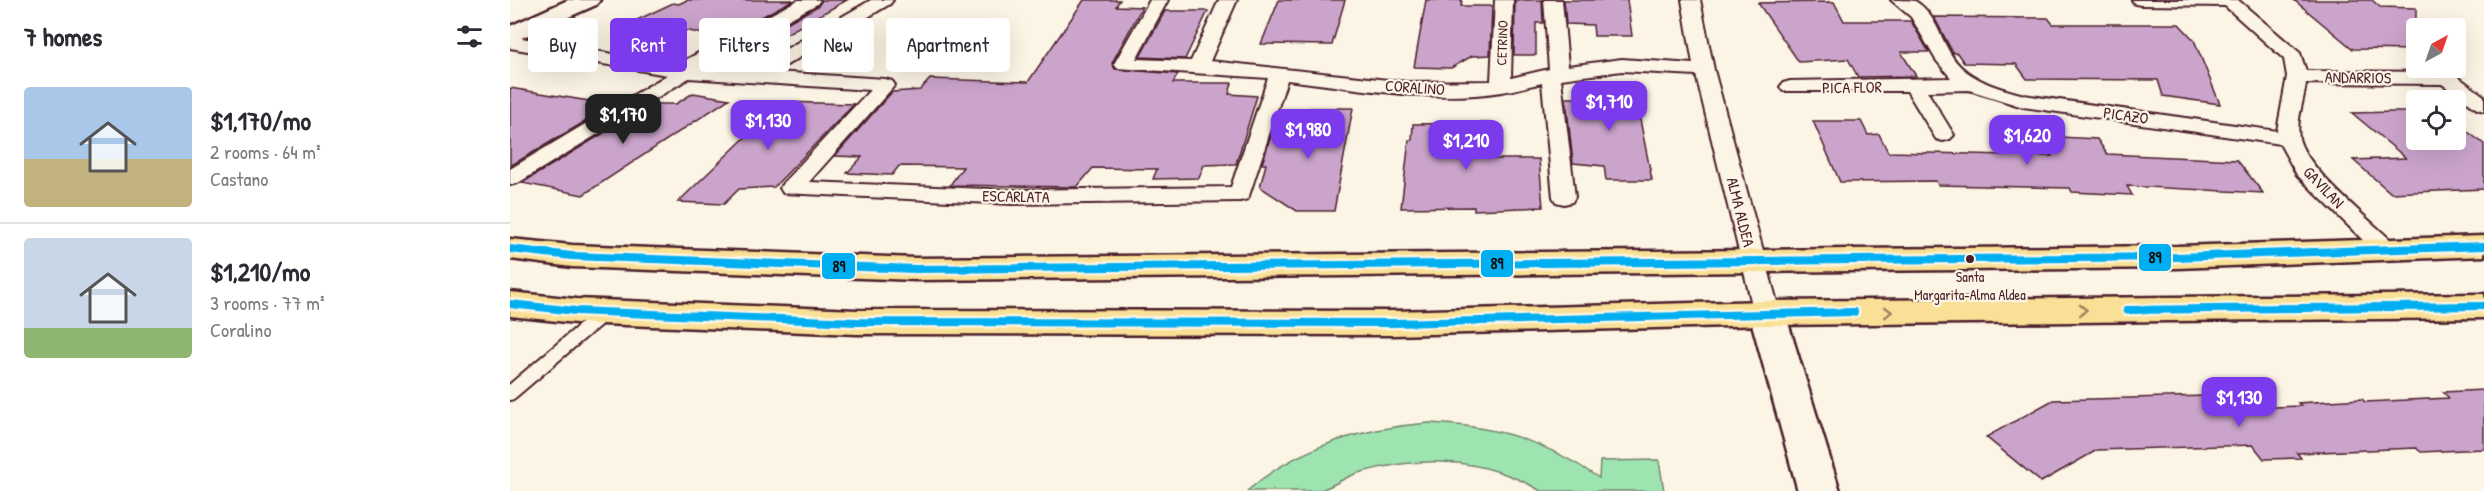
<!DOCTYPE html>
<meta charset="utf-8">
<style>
body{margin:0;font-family:"Patrick Hand",sans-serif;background:#f7f7f7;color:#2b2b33;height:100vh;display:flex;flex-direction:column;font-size:22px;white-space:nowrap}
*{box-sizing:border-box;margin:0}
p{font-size:20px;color:#7c7c81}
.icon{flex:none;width:33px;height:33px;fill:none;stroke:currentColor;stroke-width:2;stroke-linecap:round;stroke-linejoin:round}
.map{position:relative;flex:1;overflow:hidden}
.sheet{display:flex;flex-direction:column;background:#fff;width:510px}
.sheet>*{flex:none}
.top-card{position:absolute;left:18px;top:18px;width:570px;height:54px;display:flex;gap:12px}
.needle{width:39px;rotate:40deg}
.buttons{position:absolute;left:1896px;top:18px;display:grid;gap:12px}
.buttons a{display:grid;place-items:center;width:60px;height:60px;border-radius:6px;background:#fff;box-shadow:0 6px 24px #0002;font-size:30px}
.price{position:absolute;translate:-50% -51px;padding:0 14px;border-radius:12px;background:#7c3aed;color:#fff;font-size:20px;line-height:39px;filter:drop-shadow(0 2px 3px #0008)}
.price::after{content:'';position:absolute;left:50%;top:36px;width:18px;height:14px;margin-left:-9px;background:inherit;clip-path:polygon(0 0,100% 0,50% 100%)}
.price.on{background:#222;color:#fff}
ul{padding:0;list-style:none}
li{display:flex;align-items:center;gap:18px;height:150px;padding:0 24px}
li+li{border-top:2px solid #e1e1e2}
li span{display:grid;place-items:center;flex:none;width:168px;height:120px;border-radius:6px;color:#555}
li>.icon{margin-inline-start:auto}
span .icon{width:72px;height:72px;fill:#fffc;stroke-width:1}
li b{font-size:26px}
h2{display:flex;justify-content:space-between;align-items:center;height:72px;padding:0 24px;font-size:26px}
.tag{padding:0 21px;border-radius:6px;background:#fff;box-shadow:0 6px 24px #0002;font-size:21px;line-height:54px}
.tag.on{background:#7c3aed;color:#fff}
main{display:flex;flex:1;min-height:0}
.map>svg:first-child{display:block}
</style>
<main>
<section class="sheet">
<h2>7 homes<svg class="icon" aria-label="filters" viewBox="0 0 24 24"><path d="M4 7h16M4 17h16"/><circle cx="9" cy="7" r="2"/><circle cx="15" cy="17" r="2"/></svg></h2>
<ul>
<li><span style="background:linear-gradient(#a9c7e8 60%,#c2b280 0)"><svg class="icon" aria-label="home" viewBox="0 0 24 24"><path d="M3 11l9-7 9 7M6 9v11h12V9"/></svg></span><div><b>$1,170/mo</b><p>2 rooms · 64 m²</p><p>Castano</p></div></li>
<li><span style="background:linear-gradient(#c9d6e8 75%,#8fb573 0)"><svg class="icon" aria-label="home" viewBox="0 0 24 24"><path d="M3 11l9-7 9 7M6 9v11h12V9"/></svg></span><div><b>$1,210/mo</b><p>3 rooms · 77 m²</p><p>Coralino</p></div></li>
</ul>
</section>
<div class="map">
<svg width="1974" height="491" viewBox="0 0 1974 491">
<rect width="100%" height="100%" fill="#fcf5e5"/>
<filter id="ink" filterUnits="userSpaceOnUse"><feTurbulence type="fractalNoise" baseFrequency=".0167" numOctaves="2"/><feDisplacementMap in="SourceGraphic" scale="12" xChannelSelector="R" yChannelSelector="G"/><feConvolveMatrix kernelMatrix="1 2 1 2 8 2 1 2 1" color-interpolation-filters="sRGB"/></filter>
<g filter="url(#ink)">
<path fill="#9ee4b0" stroke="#74826e" stroke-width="1.5" d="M919 423C986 426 1034 440 1089 478L1090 461 1149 460 1154 491H1031C974 457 911 455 848 473 834 477 820 489 806 491 784 491 759 491 737 491 788 446 853 428 919 423Z"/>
<g fill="#cba4cb" stroke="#4a1f2b" stroke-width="1.5">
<polygon points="177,0 283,0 212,38 127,20 163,3 169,4"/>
<polygon points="312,0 337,0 253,47 238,44 308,6"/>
<polygon points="574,0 610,0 606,6 632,7 602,63 605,69 668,74 663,83 722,83 719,94 747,96 726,164 694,165 689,178 643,179 647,169 583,168 567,187 440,185 453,167 389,166 382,175 337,173 352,157 325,156 382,92 410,90 420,79 518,82"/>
<polygon points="769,0 835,0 822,45 751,44"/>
<polygon points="916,0 952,0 951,6 982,6 980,55 962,56 941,68 904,67"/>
<polygon points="1005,0 1032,0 1033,23 1026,23 1026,55 1004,55"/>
<polygon points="1054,0 1117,0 1122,36 1084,36 1083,25 1056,24"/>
<polygon points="1784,0 1862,0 1870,7 1906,8 1906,50 1843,49"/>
<polygon points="1324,2 1334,21 1401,21 1419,52 1391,52 1406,76 1348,77 1338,59 1289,62 1248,3"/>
<polygon points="655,11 698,11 675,59 630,57"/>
<polygon points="1424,17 1538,18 1543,24 1669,24 1684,40 1710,104 1653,96 1648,80 1517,79 1506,64 1454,63 1447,53 1443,53"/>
<polygon points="1081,84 1123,84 1142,180 1096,180 1094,166 1063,163 1056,98 1083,98"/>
<polygon points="0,88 103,105 0,166"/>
<polygon points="183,93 219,99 73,195 12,183 141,104 166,104"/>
<polygon points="272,102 344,104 264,187 229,189 214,204 168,202"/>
<polygon points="800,108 843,108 824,211 787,211 750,187 756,164 752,164 765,123 797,120"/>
<polygon points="1886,112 1906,112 1906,140 1946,140 1946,123 1974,144 1974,189 1881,193 1843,160 1896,158 1842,113"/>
<polygon points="1303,121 1351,121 1358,135 1369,134 1378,152 1542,156 1531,136 1587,139 1597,154 1727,160 1753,193 1617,186 1622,195 1562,192 1560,188 1428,185 1426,181 1330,182"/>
<polygon points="980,123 980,139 983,139 984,159 1029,159 1033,207 964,210 964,207 891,208 899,140 902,140 903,124"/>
<polygon points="1974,390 1974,449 1911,452 1906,448 1787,453 1791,458 1754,459 1743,445 1587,450 1531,482 1476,437 1543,400 1697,396 1707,409 1791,406 1788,403 1852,399 1855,402 1939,398 1933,392"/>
</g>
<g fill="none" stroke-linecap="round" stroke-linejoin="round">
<g stroke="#4a1f2b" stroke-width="18">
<polyline id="lane" points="0,393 94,313"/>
</g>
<g stroke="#4a1f2b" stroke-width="4">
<g id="street">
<path d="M288 0H310L307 4 190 67 240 70 361 0H383L380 4 265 72 375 79 382 81 385 85 299 182 502 190 721 187 758 78 607 68 604 64 640 0H658L626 59 681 61 709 0H727L700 61 897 82 981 81 985 0H1003L1001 78 1039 69 1034 0H1052L1058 66 1112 59 1183 64 1172 0H1190L1204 70 1270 313 1266 319 1257 322 1248 319 1244 313 1186 75 1112 71 1051 79 1065 197 1062 202 1054 204 1046 202 1043 197 1032 83C1019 86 1005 90 992 92 921 103 847 88 777 80L738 199 730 201 502 204 273 193 270 188 273 183 360 90 179 78 8 183 0 185V169L157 75 0 48V36L166 65Z"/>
<path d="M1381 0C1388 0 1399 0 1405 1 1428 14 1432 49 1450 66 1468 83 1492 89 1514 95L1767 131 1777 76 1774 59 1715 6 1631 5 1625 4 1622 0H1728L1790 53 1796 71 1937 72 1944 74 1974 96V111L1967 109 1932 84 1796 83C1794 101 1786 119 1789 138 1795 168 1860 220 1884 243L1887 248 1884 253 1875 256 1866 253 1787 175 1770 144 1513 107 1459 90 1417 91 1444 135 1440 139 1433 141 1426 139 1397 91H1273L1270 87 1273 83 1280 81 1441 78 1426 60 1401 17Z"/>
</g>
</g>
<g stroke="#4a1f2b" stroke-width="5">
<g id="secondary">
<polygon points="58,0 90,0 86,5 0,43 0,26"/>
<polygon points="1257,301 1270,305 1275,313 1330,491 1288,491 1239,313 1244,305"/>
</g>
</g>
<g stroke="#4a1f2b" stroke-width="5">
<g id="primary">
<polygon points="1974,236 1974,256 1667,268 406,280 62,267 0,259 0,239 62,245 406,258 1667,246"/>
<polygon points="0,292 66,299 347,310 883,311 1257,301 1974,294 1974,318 1257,325 883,335 347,334 66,323 0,316"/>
</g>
</g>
<use href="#lane" stroke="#fcf5e5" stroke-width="14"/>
<use href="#street" fill="#fcf5e5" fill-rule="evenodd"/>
<use href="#secondary" fill="#fcf5e5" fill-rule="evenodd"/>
<use href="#primary" fill="#f9e096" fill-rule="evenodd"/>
<g stroke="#fcf5e5" stroke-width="13">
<g id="bus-1">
<polyline points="0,249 62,256 406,269 1667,257 1974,246"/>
<polyline points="0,304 66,311 347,322 883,323 1344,312"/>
<polyline points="1617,310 1974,306"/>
</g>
</g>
<use href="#bus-1" stroke="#00aff2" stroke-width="8"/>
</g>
<defs><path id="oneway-chevron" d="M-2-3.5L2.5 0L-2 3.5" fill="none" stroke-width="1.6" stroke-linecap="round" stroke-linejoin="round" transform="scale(1.5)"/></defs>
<g stroke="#a28060">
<use href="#oneway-chevron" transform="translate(1573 310) rotate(-1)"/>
<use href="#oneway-chevron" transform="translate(1378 312) rotate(-1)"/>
</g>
</g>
<circle fill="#4a1f2b" stroke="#fcf5e5" stroke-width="2" cx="1460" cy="259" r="5"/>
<g text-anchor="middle" stroke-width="4.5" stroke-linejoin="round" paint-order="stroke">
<g font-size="14" fill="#4a1f2b" stroke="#fcf5e5">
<text transform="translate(992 43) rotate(-88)" y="5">CETRINO</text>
</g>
<g font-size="14" fill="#4a1f2b" stroke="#fcf5e5">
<text x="1460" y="282">Santa<tspan x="1460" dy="18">Margarita-Alma Aldea</tspan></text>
</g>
<g font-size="16" fill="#4a1f2b" stroke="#fcf5e5">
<text transform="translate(1848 77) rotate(1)" y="6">ANDARRIOS</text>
<text transform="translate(905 87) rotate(4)" y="6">CORALINO</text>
<text transform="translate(1342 87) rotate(-1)" y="6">PICA FLOR</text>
<text transform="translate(1616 115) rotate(8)" y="6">PICAZO</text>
<text transform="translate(1814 187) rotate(46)" y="6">GAVILAN</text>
<text transform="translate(506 196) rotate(1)" y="6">ESCARLATA</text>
<text transform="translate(1231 212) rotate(76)" y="6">ALMA ALDEA</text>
</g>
</g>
<g stroke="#fcf5e5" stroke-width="2">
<rect x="1628" y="243" width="34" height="29" rx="6" fill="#00aff2"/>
<rect x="970" y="249" width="34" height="29" rx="6" fill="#00aff2"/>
<rect x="311" y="252" width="35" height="28" rx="6" fill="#00aff2"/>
</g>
<g font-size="16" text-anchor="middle" font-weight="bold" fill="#111">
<text x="1645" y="263">89</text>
<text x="987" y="269">89</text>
<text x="329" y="272">89</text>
</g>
</svg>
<div class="buttons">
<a><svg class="needle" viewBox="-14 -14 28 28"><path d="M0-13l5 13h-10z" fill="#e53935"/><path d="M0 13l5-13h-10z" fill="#7c7c81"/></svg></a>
<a><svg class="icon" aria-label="locate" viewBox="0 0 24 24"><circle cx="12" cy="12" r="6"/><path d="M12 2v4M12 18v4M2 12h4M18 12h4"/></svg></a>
</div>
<b class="price" style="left:1099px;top:132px">$1,710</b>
<b class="price on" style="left:113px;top:145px">$1,170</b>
<b class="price" style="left:258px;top:151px">$1,130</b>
<b class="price" style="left:798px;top:160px">$1,980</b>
<b class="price" style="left:1517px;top:166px">$1,620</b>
<b class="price" style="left:956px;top:171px">$1,210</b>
<b class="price" style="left:1729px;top:428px">$1,130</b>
<div class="top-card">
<a class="tag">Buy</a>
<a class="tag on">Rent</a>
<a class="tag">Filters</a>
<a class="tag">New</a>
<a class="tag">Apartment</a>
</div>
</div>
</main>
